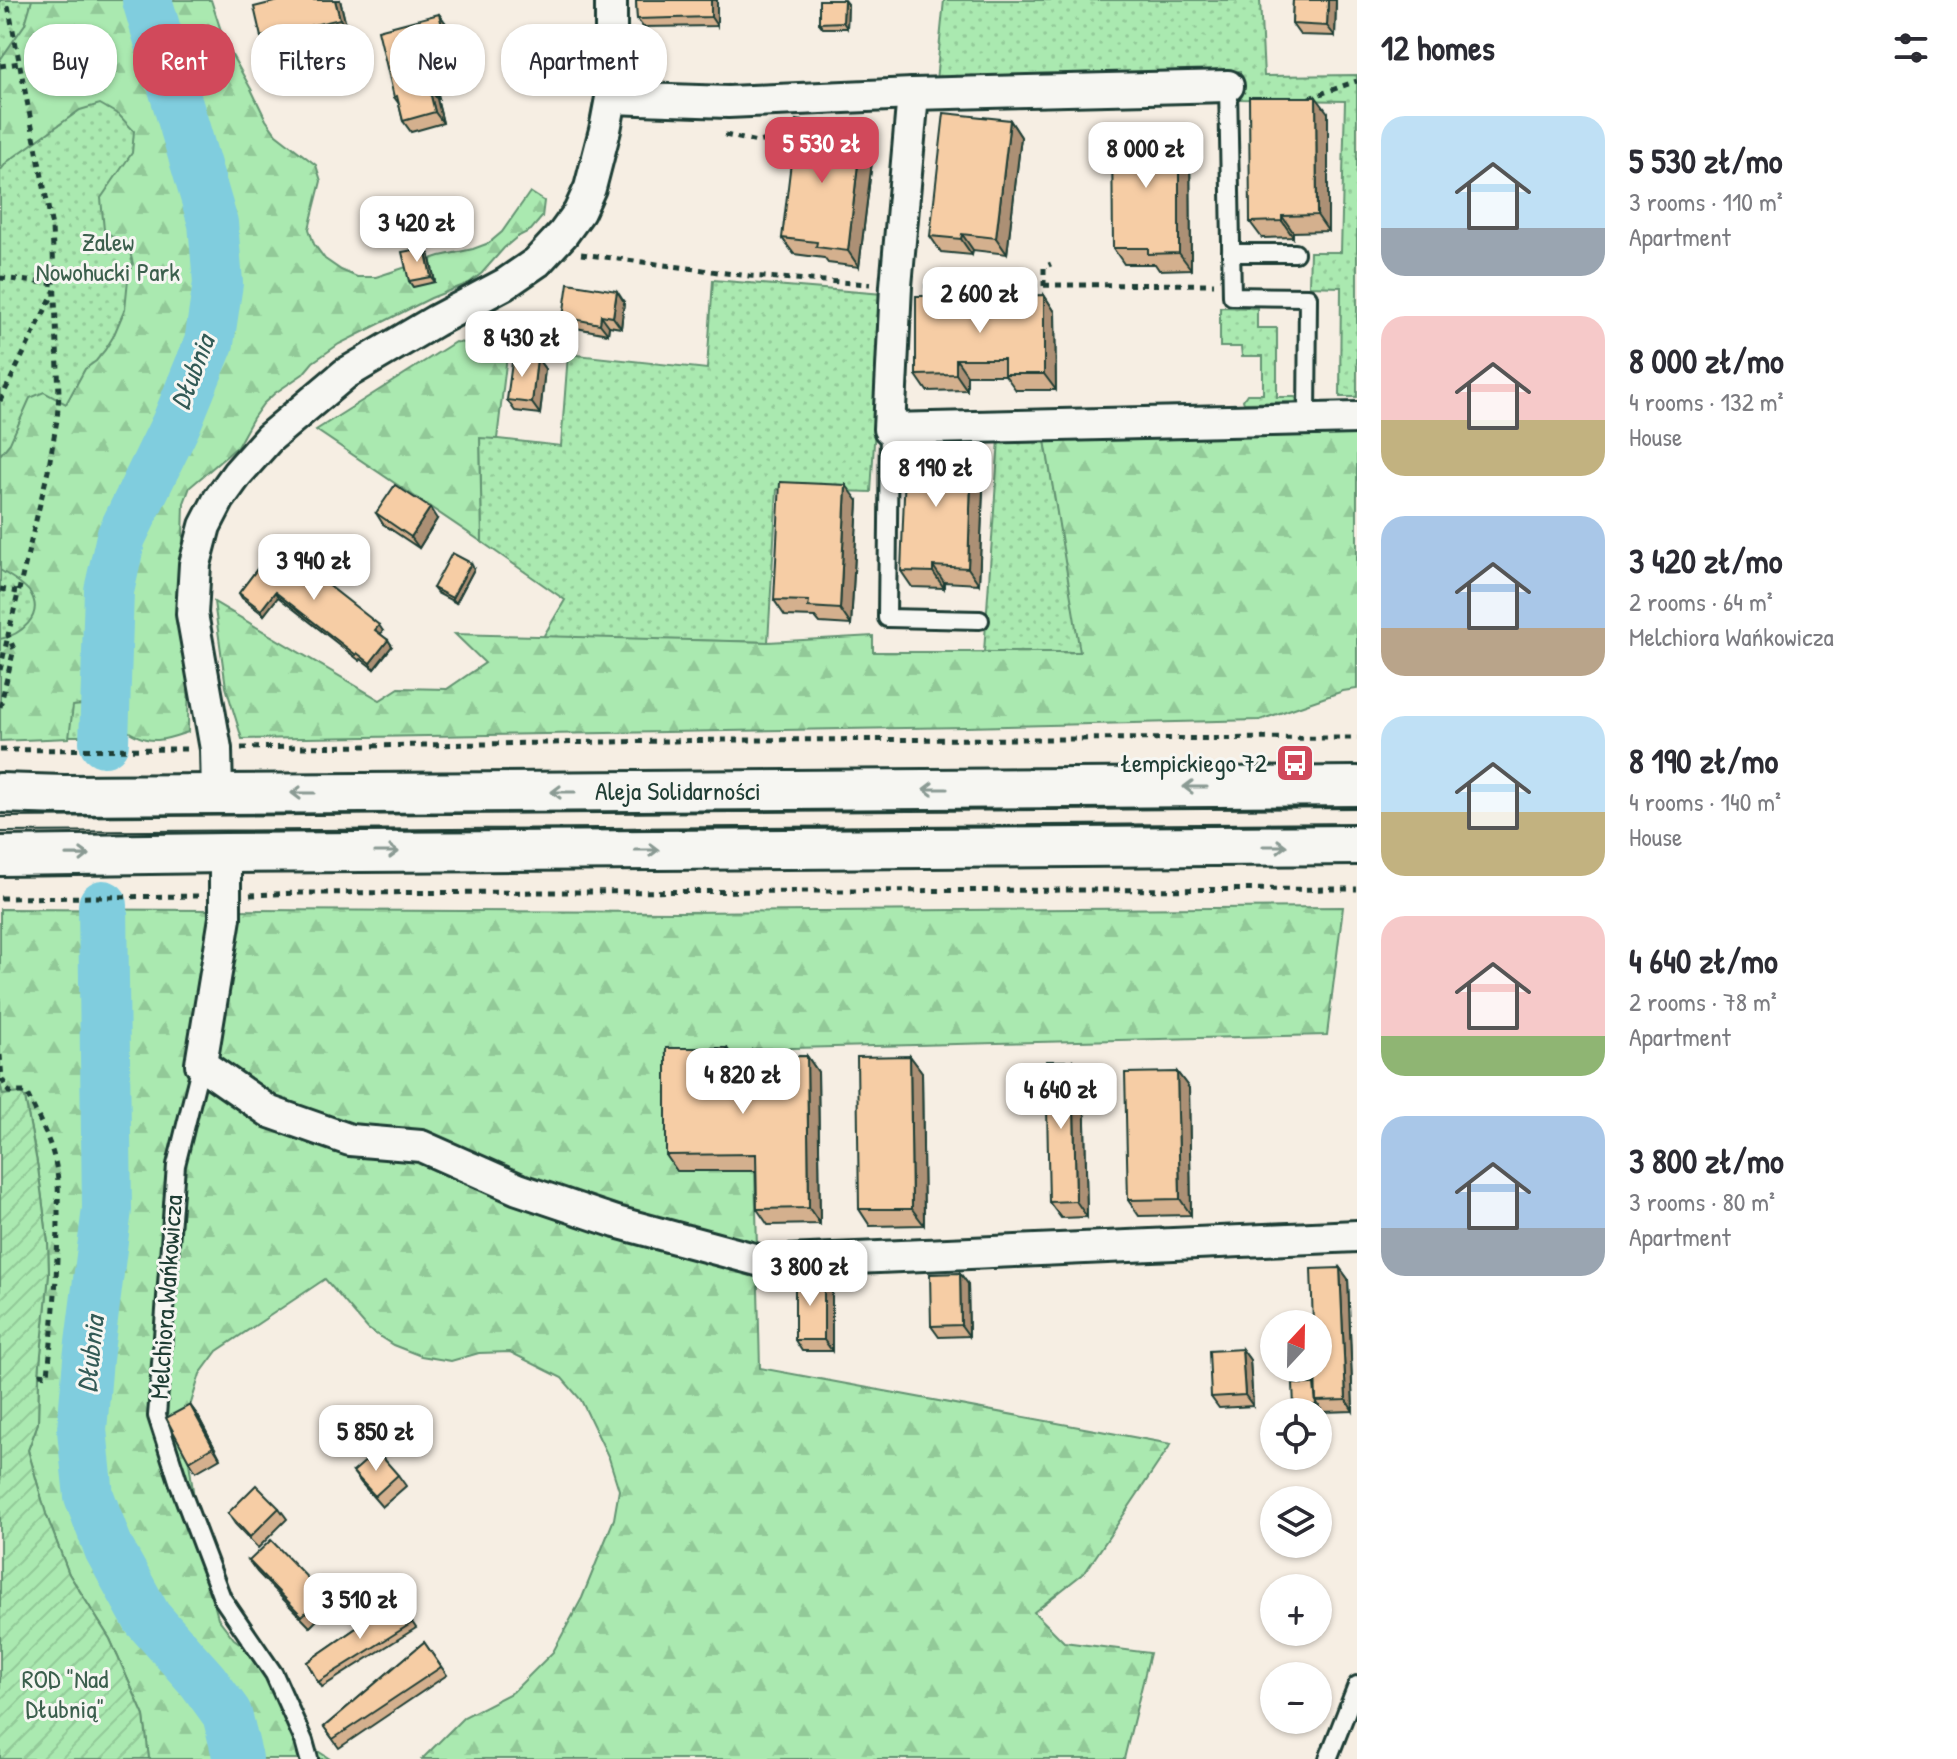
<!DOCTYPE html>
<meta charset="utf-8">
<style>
body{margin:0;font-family:"Patrick Hand",sans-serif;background:#f2f2f3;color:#2b2b33;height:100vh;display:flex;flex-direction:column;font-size:30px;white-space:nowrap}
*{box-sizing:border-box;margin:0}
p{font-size:26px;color:#7c7c81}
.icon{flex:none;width:44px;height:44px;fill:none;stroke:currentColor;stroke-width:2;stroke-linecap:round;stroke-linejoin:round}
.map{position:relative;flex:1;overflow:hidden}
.side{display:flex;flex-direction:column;background:#fff;width:600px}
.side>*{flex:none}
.hud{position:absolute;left:24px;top:24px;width:760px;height:72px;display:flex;gap:16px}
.needle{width:52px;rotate:22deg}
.fabs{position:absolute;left:1260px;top:1310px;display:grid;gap:16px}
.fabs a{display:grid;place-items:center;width:72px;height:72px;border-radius:50%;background:#fff;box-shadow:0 2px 6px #0004;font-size:40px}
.price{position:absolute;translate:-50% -68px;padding:0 18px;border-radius:16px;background:#fff;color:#222;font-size:26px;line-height:52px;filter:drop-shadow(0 2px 4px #0008)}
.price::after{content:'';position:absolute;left:50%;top:48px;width:24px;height:18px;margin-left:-12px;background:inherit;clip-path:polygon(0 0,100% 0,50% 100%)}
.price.on{background:#d1495b;color:#fff}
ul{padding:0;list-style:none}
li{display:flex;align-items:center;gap:24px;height:200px;padding:0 24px}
li span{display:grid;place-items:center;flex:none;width:224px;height:160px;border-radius:24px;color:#555}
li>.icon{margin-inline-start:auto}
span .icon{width:96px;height:96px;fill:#fffc;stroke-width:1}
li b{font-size:34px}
h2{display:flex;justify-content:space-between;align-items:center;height:96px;padding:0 24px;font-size:34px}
.chip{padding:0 28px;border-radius:32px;background:#fff;box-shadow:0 2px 6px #0004;font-size:28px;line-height:72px}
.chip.on{background:#d1495b;color:#fff}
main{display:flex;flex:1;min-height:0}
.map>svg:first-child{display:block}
</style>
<main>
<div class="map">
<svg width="1357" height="1759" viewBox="0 0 1357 1759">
<defs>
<pattern id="grass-dots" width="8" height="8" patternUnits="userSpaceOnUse" patternTransform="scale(2)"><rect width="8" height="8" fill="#aae9b0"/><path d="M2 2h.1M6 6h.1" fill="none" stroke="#92c998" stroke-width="1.8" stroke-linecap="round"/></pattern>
<pattern id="forest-firs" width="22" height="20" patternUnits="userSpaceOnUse" patternTransform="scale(2)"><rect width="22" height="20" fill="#aae9b0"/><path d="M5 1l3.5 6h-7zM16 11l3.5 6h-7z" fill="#92c998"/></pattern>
<pattern id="garden-furrows" width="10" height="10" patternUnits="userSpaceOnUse" patternTransform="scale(2)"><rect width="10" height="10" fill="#aae9b0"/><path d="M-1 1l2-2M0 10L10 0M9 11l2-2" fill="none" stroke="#92c998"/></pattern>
</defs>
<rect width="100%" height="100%" fill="#f6eee3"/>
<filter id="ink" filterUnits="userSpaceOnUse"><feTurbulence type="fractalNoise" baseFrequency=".0125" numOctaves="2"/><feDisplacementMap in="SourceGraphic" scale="16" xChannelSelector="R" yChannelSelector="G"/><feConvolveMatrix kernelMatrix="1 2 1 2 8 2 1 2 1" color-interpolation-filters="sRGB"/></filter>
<g filter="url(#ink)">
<g fill="url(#grass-dots)" stroke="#649372" stroke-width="2">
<polygon points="0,0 141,0 176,96 118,547 125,736 0,736"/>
<polygon points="944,0 1260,0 1264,76 1357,75 1357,397 1340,397 1341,287 1309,286 1310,252 1341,252 1345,101 1240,99 1240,71 936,81"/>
<polygon points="713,280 883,294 871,492 777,489 768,642 543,637 565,600 482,542 480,437 561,446 568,354 707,369"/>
<polygon points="1220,307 1257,308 1257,328 1277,328 1277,397 1295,397 1297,400 1295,402 1244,403 1243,400 1247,394 1263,394 1263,356 1242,356 1241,347 1220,347"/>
<polygon points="999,439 1045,440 1081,652 984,652"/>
</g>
<g fill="url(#forest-firs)" stroke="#649372" stroke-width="2">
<path d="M32 0H211L225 43 251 89 266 120 276 134 316 165 321 181 309 229 314 244 325 259 341 270 357 277H376L440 256 473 249 489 243 502 232 530 192 544 201 542 217 531 230 517 237 504 248 482 273 469 283 431 298 339 344 313 362 303 374 275 393 263 404 253 418 237 447 190 487 184 503 181 612 189 648 188 732C179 735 168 739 158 740 130 742 113 715 91 707 85 704 79 705 73 706L69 738 0 741V639C20 635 44 617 31 594 25 584 9 576 0 570V455L10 443 30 398 44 392 66 404 85 369 96 361 105 350 113 337 125 309 128 279 133 264 129 248 104 230 101 198 132 153 134 131 119 115 100 104 80 110 7 162 0 171V60L25 24Z"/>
<polygon points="455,342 508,347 497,439 480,438 482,542 316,430"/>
<polygon points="1357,431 1357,689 1343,691 1260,720 966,727 242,739 226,687 214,602 380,700 399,688 447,689 485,663 455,634 768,642 873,636 873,652 1080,652 1045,440"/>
<polygon points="1343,907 1327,1035 752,1049 760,1368 1171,1444 1086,1571 1034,1612 1064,1642 1150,1653 1124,1759 422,1759 464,1717 513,1692 553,1652 582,1598 614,1519 619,1490 609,1458 581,1400 562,1378 510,1352 479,1353 451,1361 421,1356 393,1345 368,1329 325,1279 217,1351 200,1374 184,1426 203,1562 218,1618 234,1639 277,1670 310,1746 330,1759 149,1759 144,1716 110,1639 69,1574 46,1514 28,1450 38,1423 39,1374 49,1274 48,1243 38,1168 25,1098 3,1095 0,1084 0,909 680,912"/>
</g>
<polygon fill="url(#garden-furrows)" stroke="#649372" stroke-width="2" points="0,1084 3,1095 21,1093 25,1098 38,1168 48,1243 49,1274 39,1374 38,1423 28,1450 46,1514 69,1574 110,1639 144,1716 149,1759 0,1759"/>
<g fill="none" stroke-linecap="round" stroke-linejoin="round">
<g stroke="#80cdde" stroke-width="50">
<polyline points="104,742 109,591 121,537 176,424 209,343 218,283 213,223 147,0"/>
<polyline points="103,905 107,1209 88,1359 82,1430 89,1496 109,1549 147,1618 203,1681 227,1714 238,1759"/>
</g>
<g stroke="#1f3d34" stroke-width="22">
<g id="service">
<polyline points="1228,86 1232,296 1308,297 1307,418"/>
<polyline points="1231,253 1295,253"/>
<polyline points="889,429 887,618 980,620"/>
<polyline points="201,1064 176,1165 157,1416 180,1487 222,1598 274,1674 304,1741 309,1759"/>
<polyline points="1328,1759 1357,1685"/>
</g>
</g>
<g stroke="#1f3d34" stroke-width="36">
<g id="minor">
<polyline points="913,94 896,286 889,429 1357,418"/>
<polyline points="611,98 728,102 913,94 1228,86"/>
<polyline points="217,794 216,749 192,614 195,564 205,526 219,499 237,474 269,438 345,374 435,321 505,284 537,262 563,234 579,212 590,188 605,130 611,98 611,0"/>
<polyline points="225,853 225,918 201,1064 270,1112 350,1140 421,1146 518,1189 616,1222 765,1262 1357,1236"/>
</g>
</g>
<g stroke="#1f3d34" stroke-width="44">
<g id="tertiary">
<polyline points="0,793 64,795 217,794 1357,786"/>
<polyline points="0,856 225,853 1357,845"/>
</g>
</g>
<g stroke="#1f3d34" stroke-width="5" stroke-dasharray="6 6" stroke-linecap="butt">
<polyline points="0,66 20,63"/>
<polyline points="1309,98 1357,81"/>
<polyline points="725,135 757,142 799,134"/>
<polyline points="860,135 866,135 873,129 873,122"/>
<polyline points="581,254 749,276 870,284"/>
<polyline points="0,278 56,284"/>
<polyline points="924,286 1214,284"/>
<polyline points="1044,286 1044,267 1051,264"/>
<polyline points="0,401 55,290"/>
<polyline points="0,589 17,592"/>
<polyline points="0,670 8,636"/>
<polyline points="0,707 14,649 8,635 48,471 57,420 59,394 52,227 7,0"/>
<polyline points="241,748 728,740 1357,738"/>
<polyline points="0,750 187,749"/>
<polyline points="250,895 296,893 1357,889"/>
<polyline points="0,898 199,896"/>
<path d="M0 1055 2 1079 9 1092H26C38 1117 53 1144 57 1172 59 1185 58 1201 58 1215 58 1269 53 1322 48 1375L39 1374"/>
</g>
<use href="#service" stroke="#f6f6f2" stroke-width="16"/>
<use href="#minor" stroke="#f6f6f2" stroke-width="30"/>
<use href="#tertiary" stroke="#f6f6f2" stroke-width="38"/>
<g stroke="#1f3d34" stroke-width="2">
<polyline points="0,817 1357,808"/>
<polyline points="0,832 1357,823"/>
</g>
</g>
<g fill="#d4b08e" stroke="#1f3d34" stroke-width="2">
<polygon points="340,0 347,30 269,48 261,37"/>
<polygon points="636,0 717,0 717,26 643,27 637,19"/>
<polygon points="819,0 845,0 848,4 847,28 823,28 819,23"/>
<polygon points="1293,0 1336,0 1335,36 1300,35 1292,24"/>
<polygon points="439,14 447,25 461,78 436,85 439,99 437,99 443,123 411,132 403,121 399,104 394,97"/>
<polygon points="1328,113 1328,231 1293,232 1293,237 1262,238 1250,222"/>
<polygon points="1010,120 1021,137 1007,254 973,250 972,255 941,252 930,236"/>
<polygon points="1179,130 1190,146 1191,269 1159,270 1155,264 1124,264 1113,248"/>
<polygon points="874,145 859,267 828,263 824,258 794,254 782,238"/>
<polygon points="429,254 435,282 413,287 409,281"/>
<polygon points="1044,295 1055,312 1056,390 1016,390 1005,375 967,375 967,390 927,391 916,375 956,296 966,311 1003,311"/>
<polygon points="624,302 621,328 609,326 608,334 571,327 563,317"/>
<polygon points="537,358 545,369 540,414 515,411 507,400"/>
<polygon points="972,449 984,465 979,584 944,582 944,588 912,587 901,571"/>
<polygon points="858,501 851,625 820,623 815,617 785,616 774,600"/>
<polygon points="376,513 437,519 419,548 383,524"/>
<polygon points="276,544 383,631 380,634 388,640 392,646 374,669 361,659 360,661 278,597 264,615 242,598 239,593"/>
<polygon points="474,569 456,603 437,593 433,588"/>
<polygon points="727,1048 733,1057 807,1056 818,1072 820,1224 768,1225 757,1209 756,1171 677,1171 666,1155"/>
<polygon points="910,1056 922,1072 924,1225 870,1226 859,1209"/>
<polygon points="1073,1061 1084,1077 1087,1217 1061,1218 1049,1202"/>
<polygon points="1177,1072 1189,1088 1191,1215 1139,1216 1128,1200"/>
<polygon points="1340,1268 1348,1279 1353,1411 1323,1412 1323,1416 1318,1416 1318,1412 1298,1412 1294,1406 1314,1384"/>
<polygon points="960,1273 968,1284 969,1336 939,1337 931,1326"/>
<polygon points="832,1287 832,1351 802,1351 795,1340"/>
<polygon points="1242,1349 1250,1360 1253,1406 1219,1408 1211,1397"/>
<polygon points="190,1405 198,1416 220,1458 196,1472 189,1461"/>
<polygon points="353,1472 398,1475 406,1486 382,1507 361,1483"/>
<polygon points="279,1508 287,1519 258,1548 235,1524 228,1513"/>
<polygon points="249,1561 324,1595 331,1606 310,1627 257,1572"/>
<polygon points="397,1600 416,1628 322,1687 307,1662"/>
<polygon points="424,1642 447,1675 339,1748 324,1727"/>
</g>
<g fill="#ac9074" stroke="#1f3d34" stroke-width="2">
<polygon points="335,0 340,0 347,30 340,19"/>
<polygon points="711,0 717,0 717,26 711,17"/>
<polygon points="844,0 848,4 847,28 843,22"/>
<polygon points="1328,0 1336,0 1335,36 1327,26"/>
<polygon points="439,14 447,25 461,78 453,68"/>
<polygon points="428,74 436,85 439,99 431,88"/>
<polygon points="429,88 437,99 443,123 435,112"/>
<polygon points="1316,97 1328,113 1328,231 1317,215"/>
<polygon points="1010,120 1021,137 1007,254 996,238"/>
<polygon points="862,129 874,145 859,267 848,251"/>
<polygon points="1179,130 1190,146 1191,269 1179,253"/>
<polygon points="1282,216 1293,232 1293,237 1282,221"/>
<polygon points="962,234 973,250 972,255 961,239"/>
<polygon points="425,248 429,254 435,282 431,277"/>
<polygon points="617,291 624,302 621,328 613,317"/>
<polygon points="1044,295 1055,312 1056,390 1044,374"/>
<polygon points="956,296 967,312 956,312"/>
<polygon points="601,315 609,326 608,334 600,324"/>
<polygon points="537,358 545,369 540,414 532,403"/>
<polygon points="956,359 967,375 967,390 956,374"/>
<polygon points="972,449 984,465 979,584 968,568"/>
<polygon points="846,485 858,501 851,625 840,609"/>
<polygon points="430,508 437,519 419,548 411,537"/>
<polygon points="471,563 474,569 456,603 452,598"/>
<polygon points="933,566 944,582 944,588 933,572"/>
<polygon points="275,592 278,597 264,615 261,610"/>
<polygon points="379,625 383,631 379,635 375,630"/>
<polygon points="388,640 392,646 374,669 370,663"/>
<polygon points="807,1056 818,1072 820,1224 809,1208"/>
<polygon points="910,1056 922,1072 924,1225 912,1209"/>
<polygon points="1073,1061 1084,1077 1087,1217 1076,1201"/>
<polygon points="1177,1072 1189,1088 1191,1215 1180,1199"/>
<polygon points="1340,1268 1348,1279 1353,1411 1346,1400"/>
<polygon points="960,1273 968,1284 969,1336 961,1325"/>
<polygon points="824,1276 832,1287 832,1351 824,1340"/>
<polygon points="1242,1349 1250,1360 1253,1406 1245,1395"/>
<polygon points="1314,1384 1316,1401 1323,1412 1323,1416 1316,1405"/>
<polygon points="190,1405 198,1416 220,1458 213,1447"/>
</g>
<g fill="#f6cda5" stroke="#1f3d34" stroke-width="2">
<polygon points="282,0 335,0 340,19 261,37 254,7"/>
<polygon points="636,0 711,0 711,17 637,19"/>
<polygon points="819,0 844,0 843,22 819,23"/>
<polygon points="1293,0 1328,0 1327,26 1292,24"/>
<polygon points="439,14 453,68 428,74 431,88 429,88 435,112 403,121 397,96 394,97 378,30"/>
<polygon points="1249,97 1316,97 1317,215 1282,216 1282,221 1250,222"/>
<polygon points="944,113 1010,120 996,238 962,234 961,239 930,236"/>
<polygon points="796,120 862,129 848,251 816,247 817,242 782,238"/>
<polygon points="1112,130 1179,130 1179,253 1148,254 1148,248 1113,248"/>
<polygon points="425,248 431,277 409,281 402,252"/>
<polygon points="568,283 617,291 613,317 601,315 600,324 563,317"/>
<polygon points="1044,295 1044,374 1004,374 1004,359 956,359 956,374 916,375 916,296 956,296 956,312 1003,311 1004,296"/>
<polygon points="513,355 537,358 532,403 507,400"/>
<polygon points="906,447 972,449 968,568 933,566 933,572 901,571"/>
<polygon points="780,482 846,485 840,609 808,607 809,601 774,600"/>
<polygon points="395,485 430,508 411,537 376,513"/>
<polygon points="276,544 379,625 375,630 388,640 370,663 357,653 356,655 275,592 261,610 239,593"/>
<polygon points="452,553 471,563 452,598 433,588"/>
<polygon points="666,1048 727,1048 727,1057 807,1056 809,1208 757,1209 756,1154 666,1155"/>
<polygon points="910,1056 912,1209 859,1209 857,1057"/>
<polygon points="1046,1061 1073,1061 1076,1201 1049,1202"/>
<polygon points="1177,1072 1180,1199 1128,1200 1125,1073"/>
<polygon points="1340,1268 1346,1400 1316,1401 1315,1368 1318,1368 1318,1324 1313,1324 1311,1269"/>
<polygon points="960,1273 961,1325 931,1326 930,1274"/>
<rect x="795" y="1276" width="29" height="64"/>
<polygon points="1242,1349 1245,1395 1211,1397 1209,1351"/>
<polygon points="1293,1384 1314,1384 1316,1405 1294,1406"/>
<polygon points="190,1405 213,1447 189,1461 166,1418"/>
<polygon points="377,1451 398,1475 375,1496 353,1472"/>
<polygon points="256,1485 279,1508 250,1537 228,1513"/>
<polygon points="271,1540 324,1595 302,1616 249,1561"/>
<polygon points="397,1600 412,1623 318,1682 307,1662"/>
<polygon points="424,1642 441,1667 333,1739 324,1727"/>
</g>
<defs><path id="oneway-shaft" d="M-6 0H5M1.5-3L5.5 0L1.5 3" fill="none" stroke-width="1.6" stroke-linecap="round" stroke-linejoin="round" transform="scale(2)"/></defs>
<g stroke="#8a9a93">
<use href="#oneway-shaft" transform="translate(1195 787) rotate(180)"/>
<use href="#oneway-shaft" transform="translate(935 789) rotate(180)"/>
<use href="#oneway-shaft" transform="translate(563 792) rotate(180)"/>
<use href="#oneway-shaft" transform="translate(303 793) rotate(180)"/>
<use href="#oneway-shaft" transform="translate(1275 846)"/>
<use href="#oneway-shaft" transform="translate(647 850)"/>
<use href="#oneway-shaft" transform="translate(387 852)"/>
<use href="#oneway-shaft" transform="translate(78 855) rotate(-1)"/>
</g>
</g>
<defs>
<g id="bus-square" transform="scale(2)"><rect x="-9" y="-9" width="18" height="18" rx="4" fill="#d1495b" stroke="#f6f6f2"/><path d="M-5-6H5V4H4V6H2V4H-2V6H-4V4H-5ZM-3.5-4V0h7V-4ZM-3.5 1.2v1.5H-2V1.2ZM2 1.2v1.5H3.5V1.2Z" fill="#fff"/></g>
</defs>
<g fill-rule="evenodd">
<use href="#bus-square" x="1295" y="763"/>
</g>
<g text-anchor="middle" stroke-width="6" stroke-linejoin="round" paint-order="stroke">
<g font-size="26" fill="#3b5f4d" stroke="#f6f6f2">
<text x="108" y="251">Zalew<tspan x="108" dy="30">Nowohucki Park</tspan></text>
<text x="65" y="1688">ROD "Nad<tspan x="65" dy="30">Dłubnią"</tspan></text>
</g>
<g font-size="26" fill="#1f3d34" stroke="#f6f6f2" text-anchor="end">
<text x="1267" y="772">Łempickiego 72</text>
</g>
<g font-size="26" fill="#1f3d34" stroke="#f6f6f2">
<text x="678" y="800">Aleja Solidarności</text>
<text transform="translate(166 1297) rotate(-86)" y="9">Melchiora Wańkowicza</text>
</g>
<g font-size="28" font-style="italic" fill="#325a56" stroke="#f6f6f2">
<text transform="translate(192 372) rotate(-69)" y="10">Dłubnia</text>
<text transform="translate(90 1354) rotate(-84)" y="10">Dłubnia</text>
</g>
</g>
</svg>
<div class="fabs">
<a><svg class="needle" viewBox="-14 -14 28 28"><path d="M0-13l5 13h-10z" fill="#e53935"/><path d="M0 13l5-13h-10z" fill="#7c7c81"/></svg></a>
<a><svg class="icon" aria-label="locate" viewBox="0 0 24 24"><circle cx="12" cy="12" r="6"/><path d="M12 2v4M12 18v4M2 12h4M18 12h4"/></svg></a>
<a><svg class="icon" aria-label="layers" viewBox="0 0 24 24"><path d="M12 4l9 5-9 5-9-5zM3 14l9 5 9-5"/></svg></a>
<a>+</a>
<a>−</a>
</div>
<b class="price on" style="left:822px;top:185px">5 530 zł</b>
<b class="price" style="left:1146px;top:190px">8 000 zł</b>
<b class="price" style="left:417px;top:264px">3 420 zł</b>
<b class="price" style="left:980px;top:335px">2 600 zł</b>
<b class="price" style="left:522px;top:379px">8 430 zł</b>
<b class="price" style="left:936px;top:509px">8 190 zł</b>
<b class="price" style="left:314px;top:602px">3 940 zł</b>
<b class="price" style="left:743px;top:1116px">4 820 zł</b>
<b class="price" style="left:1061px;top:1131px">4 640 zł</b>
<b class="price" style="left:810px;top:1308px">3 800 zł</b>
<b class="price" style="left:376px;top:1473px">5 850 zł</b>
<b class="price" style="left:360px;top:1641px">3 510 zł</b>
<div class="hud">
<a class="chip">Buy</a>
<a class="chip on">Rent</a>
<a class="chip">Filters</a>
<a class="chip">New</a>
<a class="chip">Apartment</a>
</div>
</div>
<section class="side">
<h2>12 homes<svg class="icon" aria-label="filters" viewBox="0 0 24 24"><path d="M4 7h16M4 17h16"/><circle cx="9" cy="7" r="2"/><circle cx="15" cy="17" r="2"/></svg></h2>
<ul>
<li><span style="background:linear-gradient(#bfe0f5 70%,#9aa5b1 0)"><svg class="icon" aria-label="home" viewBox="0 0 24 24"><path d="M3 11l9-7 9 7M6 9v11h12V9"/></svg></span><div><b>5 530 zł/mo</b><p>3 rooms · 110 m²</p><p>Apartment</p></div></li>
<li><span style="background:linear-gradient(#f6c9c9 65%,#c2b280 0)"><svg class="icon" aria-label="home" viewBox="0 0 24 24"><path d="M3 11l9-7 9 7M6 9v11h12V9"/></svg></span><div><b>8 000 zł/mo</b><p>4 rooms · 132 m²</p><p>House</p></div></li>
<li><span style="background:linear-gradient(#a9c7e8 70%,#b9a48a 0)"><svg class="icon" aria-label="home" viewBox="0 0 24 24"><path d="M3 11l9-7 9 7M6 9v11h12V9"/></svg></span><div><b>3 420 zł/mo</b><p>2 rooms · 64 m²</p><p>Melchiora Wańkowicza</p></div></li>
<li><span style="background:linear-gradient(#bfe0f5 60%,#c2b280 0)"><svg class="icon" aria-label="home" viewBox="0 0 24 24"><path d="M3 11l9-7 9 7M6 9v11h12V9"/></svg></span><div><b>8 190 zł/mo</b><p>4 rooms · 140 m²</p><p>House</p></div></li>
<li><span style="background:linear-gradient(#f6c9c9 75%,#8fb573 0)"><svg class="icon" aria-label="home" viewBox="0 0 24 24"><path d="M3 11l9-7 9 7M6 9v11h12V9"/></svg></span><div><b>4 640 zł/mo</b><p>2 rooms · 78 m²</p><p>Apartment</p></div></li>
<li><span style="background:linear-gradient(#a9c7e8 70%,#9aa5b1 0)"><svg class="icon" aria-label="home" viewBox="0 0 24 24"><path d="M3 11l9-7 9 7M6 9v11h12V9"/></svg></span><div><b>3 800 zł/mo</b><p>3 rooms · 80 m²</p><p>Apartment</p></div></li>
</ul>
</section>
</main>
